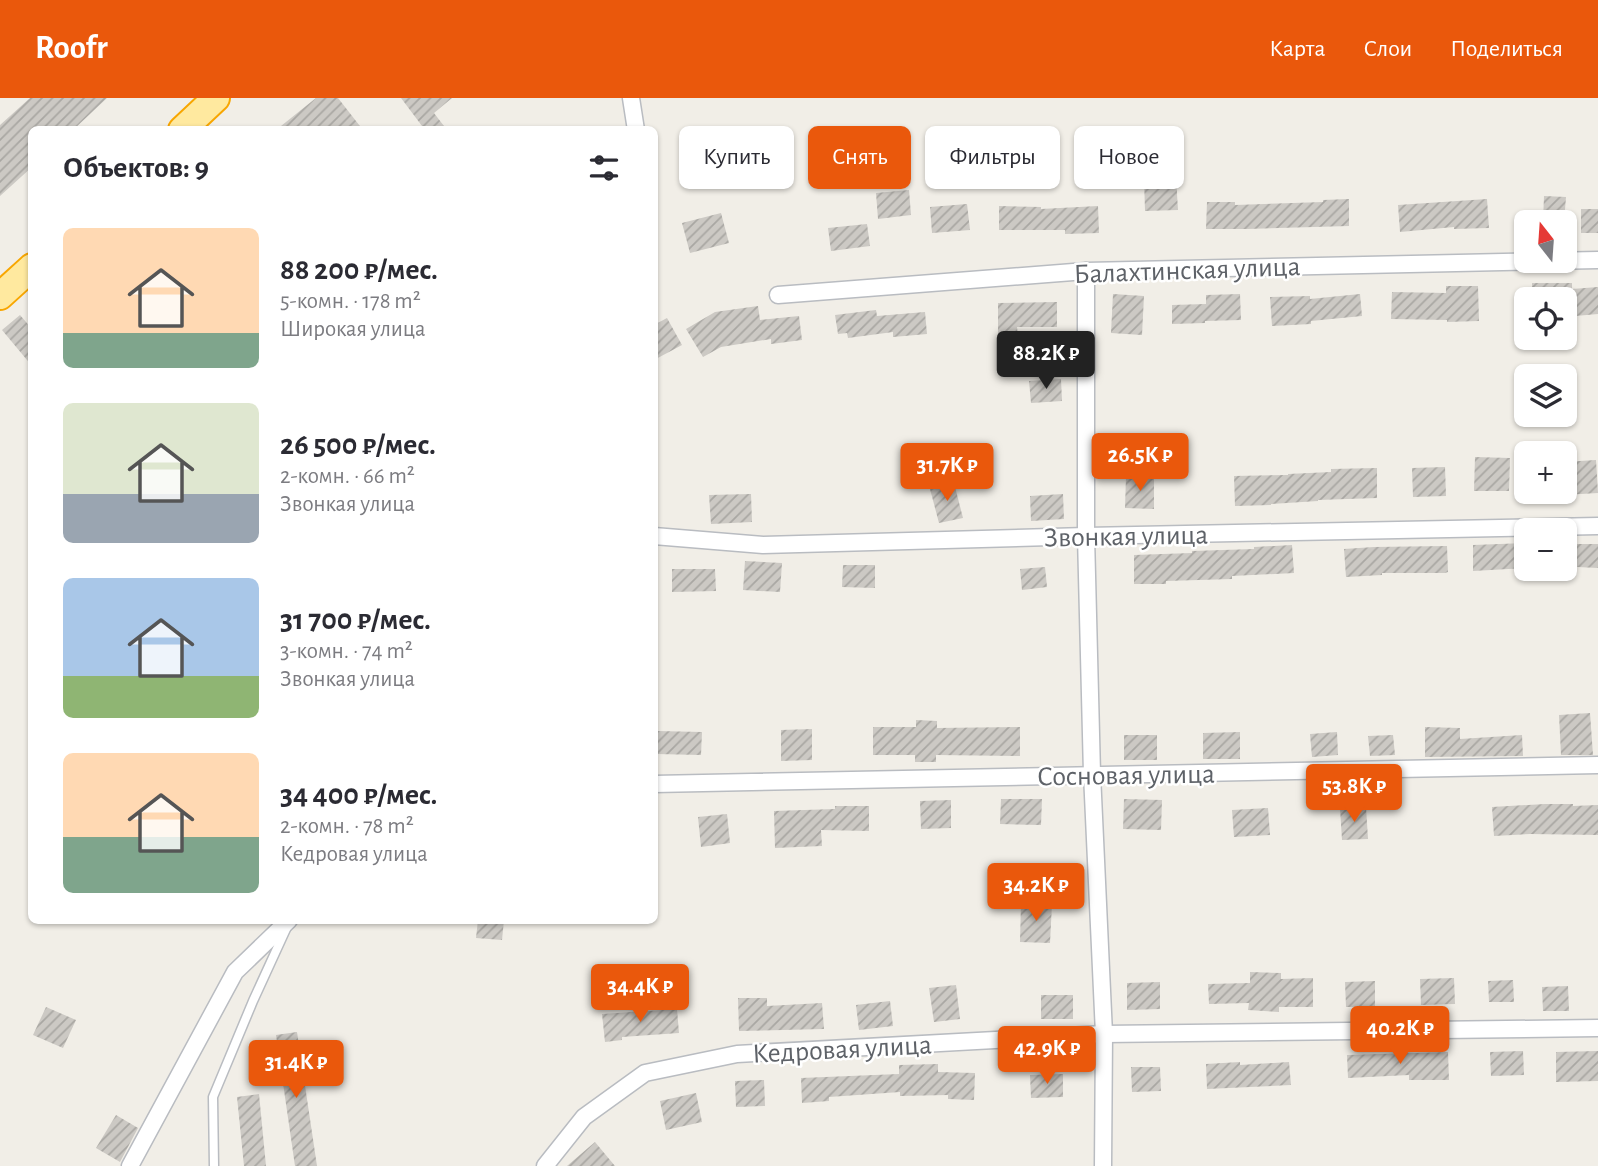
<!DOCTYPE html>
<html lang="ru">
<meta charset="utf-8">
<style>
body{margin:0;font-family:"Alegreya Sans",sans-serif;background:#f2f2f3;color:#2b2b33;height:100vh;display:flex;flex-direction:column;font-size:26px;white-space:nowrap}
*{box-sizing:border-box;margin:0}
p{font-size:23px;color:#7c7c81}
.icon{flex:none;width:38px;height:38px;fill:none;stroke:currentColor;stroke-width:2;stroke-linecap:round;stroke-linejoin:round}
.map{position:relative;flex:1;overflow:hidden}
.side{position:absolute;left:28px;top:28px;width:630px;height:798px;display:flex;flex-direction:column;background:#fff;border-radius:10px;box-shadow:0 2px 5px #0004}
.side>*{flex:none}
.banner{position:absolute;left:679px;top:28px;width:665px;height:63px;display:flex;gap:14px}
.needle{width:46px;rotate:343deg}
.fabs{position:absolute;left:1514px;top:112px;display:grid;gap:14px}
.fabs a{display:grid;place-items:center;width:63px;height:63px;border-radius:10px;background:#fff;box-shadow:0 2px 5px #0004;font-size:35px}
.price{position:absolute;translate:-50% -60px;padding:0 16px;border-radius:7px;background:#ea580c;color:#fff;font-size:23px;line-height:46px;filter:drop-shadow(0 2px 4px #0008)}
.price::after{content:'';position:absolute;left:50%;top:42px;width:21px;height:16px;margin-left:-10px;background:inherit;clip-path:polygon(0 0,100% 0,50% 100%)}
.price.current{background:#222;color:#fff}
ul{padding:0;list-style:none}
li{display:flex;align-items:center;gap:21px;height:175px;padding:0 35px}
li span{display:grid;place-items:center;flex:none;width:196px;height:140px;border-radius:10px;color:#555}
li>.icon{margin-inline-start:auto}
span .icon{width:84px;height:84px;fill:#fffc;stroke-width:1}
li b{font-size:30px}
h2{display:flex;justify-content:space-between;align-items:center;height:84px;padding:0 35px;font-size:30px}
.chip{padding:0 24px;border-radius:10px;background:#fff;box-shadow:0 2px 5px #0004;font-size:24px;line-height:63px}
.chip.current{background:#ea580c;color:#fff}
header{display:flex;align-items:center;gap:42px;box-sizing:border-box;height:98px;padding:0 35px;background:#ea580c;color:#fff}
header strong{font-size:33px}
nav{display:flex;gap:38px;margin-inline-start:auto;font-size:24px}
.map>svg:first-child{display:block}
</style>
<header>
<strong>Roofr</strong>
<nav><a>Карта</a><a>Слои</a><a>Поделиться</a></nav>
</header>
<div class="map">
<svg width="1598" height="1068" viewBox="0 0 1598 1068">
<defs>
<pattern id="building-hatch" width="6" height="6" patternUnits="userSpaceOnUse" patternTransform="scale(1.75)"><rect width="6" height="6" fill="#ccc9c4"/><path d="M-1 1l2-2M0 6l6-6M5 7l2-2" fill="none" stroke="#a9a7a3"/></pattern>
</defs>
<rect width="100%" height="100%" fill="#f1eee7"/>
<g fill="url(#building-hatch)">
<polygon points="30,0 107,0 73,32 32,32 32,69 0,98 0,27"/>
<polygon points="316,0 338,0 363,32 276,32"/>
<polygon points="401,0 452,0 434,15 447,32 425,32"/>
<polygon points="1176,79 1178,112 1145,113 1144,81"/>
<polygon points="909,92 911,117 878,121 876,95"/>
<polygon points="1544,98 1566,99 1564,124 1543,124"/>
<polygon points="1349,101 1349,128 1247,131 1206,131 1207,104 1235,104 1235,107 1323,104 1323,102"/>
<polygon points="1487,101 1489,130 1454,131 1454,129 1400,134 1398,107"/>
<polygon points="967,106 970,132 932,135 930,109"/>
<polygon points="999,108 1041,109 1041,111 1098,108 1099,135 1065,136 1065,132 999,132"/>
<rect x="1581" y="111" width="17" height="24"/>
<polygon points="721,115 729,145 690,155 682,125"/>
<polygon points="867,126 870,148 831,153 828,130"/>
<polygon points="1532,185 1572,185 1572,191 1598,189 1598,216 1564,219 1564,201 1532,201"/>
<polygon points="1446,188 1478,188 1479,223 1447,224 1447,222 1391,221 1392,194 1446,195"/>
<polygon points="1113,196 1144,198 1142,237 1111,235"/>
<polygon points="1240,196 1241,222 1205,223 1205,225 1172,226 1172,207 1206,206 1206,197"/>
<polygon points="1360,196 1362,218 1311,223 1311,226 1272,228 1270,199 1310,198 1310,201"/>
<polygon points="1057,204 1057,229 1017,229 1018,238 998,239 998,205"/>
<polygon points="758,208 760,222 799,218 802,242 771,246 771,241 721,249 703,259 686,231 715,214"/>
<polygon points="876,212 877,218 925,214 927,236 893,239 893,234 848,240 847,235 838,236 835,217"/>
<polygon points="20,217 32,231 32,268 2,232"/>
<polygon points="667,220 682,247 654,262 654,227"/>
<polygon points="1061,281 1062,303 1031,305 1029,283"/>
<polygon points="1475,359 1510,360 1509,393 1474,393"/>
<polygon points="1596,362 1598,395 1564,397 1564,364"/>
<polygon points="1445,369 1446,398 1413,399 1412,370"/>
<polygon points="1377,370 1377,400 1318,402 1318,403 1271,406 1271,407 1235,408 1234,378 1288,377 1288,376 1331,374 1331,371"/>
<polygon points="1126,379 1154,380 1154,411 1125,410"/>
<polygon points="954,385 963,420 939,425 930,391"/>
<polygon points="751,396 752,424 711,426 709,397"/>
<polygon points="1063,396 1064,421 1031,423 1030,398"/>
<polygon points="1526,445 1526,470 1473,473 1473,447"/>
<polygon points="1577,446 1598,446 1598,470 1577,469"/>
<polygon points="1292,447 1294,475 1232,478 1232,481 1166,483 1166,486 1134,486 1134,457 1192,455 1192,453 1254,451 1254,449"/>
<polygon points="1447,448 1448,474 1445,475 1382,475 1382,477 1346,479 1344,451 1374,449"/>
<polygon points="745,463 782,465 780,494 743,492"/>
<polygon points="843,467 875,467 875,490 842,489"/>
<polygon points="1045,469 1047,489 1022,492 1020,471"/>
<polygon points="672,471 715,471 716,493 672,494"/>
<polygon points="1590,615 1593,657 1561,657 1559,617"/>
<polygon points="916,622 937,623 937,630 1020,629 1020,658 936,657 936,664 915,664 915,657 873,657 873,629 916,629"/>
<polygon points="1425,629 1460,630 1460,641 1522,637 1523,658 1425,659"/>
<polygon points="812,631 812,662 781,663 781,632"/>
<polygon points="657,633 702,634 701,657 656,656"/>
<polygon points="1240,634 1240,661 1203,661 1203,635"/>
<polygon points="1337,634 1338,657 1312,659 1310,636"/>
<rect x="1124" y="637" width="33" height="25"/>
<polygon points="1393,637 1395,657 1370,658 1368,638"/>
<polygon points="1001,701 1042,701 1041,727 1000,726"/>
<polygon points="1124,701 1162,702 1161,732 1123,731"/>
<polygon points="951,702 951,730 921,731 920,703"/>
<polygon points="1545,706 1573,706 1573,708 1598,707 1598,737 1530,736 1494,738 1492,709"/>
<polygon points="835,708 869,708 869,733 821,732 822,748 775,750 774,713 835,711"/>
<polygon points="1366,709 1368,741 1342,742 1340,710"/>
<polygon points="1268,710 1270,737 1234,739 1232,712"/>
<polygon points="727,716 730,745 701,749 698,719"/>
<polygon points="1021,805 1052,806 1050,845 1020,844"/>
<polygon points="478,822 504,822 502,842 476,840"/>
<polygon points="1250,874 1281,875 1281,881 1313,880 1313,909 1279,909 1279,914 1248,912 1249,905 1209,906 1208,886 1250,885"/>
<polygon points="1454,880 1455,906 1421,907 1420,881"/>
<polygon points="1513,882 1514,904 1489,904 1488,883"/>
<polygon points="1375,883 1375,909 1346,909 1345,884"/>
<polygon points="1160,884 1160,911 1127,912 1127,885"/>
<polygon points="956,887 960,921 934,924 929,890"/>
<polygon points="1568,888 1569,913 1543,913 1542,889"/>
<rect x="1041" y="897" width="32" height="24"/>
<polygon points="738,900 767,900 767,908 822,905 824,931 739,933"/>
<polygon points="890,903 893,928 859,932 856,907"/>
<polygon points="46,909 76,922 63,950 33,937"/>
<polygon points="677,911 679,935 622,939 622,942 605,944 602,916"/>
<polygon points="297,934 317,1068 295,1068 276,937"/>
<polygon points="1523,953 1524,977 1491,978 1490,954"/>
<polygon points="1598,953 1598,983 1556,984 1556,954"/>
<polygon points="1448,954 1449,982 1409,982 1409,977 1348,980 1347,957"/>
<polygon points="1240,964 1240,967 1289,964 1291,987 1207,991 1206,966"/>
<polygon points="938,966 938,974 975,975 974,1002 948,1001 948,997 900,998 900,994 829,999 829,1003 802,1005 801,980 899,976 899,967"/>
<polygon points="1131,969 1160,969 1161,993 1132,994"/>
<polygon points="1063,976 1063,999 1031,1000 1030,977"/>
<polygon points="764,982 765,1008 736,1009 735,983"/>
<polygon points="696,995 702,1024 666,1032 660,1003"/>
<polygon points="259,996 266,1068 244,1068 237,999"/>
<polygon points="116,1017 138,1030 120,1064 96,1050"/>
<polygon points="595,1044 615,1068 567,1068"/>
</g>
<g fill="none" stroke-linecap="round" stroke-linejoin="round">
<g stroke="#b9bcc1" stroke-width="11">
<polyline id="service" points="214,1068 213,999 253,903 286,831"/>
</g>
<g stroke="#b9bcc1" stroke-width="19">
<g id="minor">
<polyline points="631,0 636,32"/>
<polyline points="1086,173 1086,438 1092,676 1104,936 1103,1068"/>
<polyline points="778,197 1086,173 1598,162"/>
<polyline points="654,438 763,447 1086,438 1598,428"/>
<polyline points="654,686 1598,667"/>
<polyline points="130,1068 235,874 289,822"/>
<polyline points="545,1068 584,1019 645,975 737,956 1104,936 1598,930"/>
</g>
</g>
<g stroke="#f8a600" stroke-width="30">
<g id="trunk">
<polyline points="182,32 216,0"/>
<polyline points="0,198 32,169"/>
</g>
</g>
<use href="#service" stroke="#fff" stroke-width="8"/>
<use href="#minor" stroke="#fff" stroke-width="16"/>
<use href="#trunk" stroke="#ffe99f" stroke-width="26"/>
</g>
<g text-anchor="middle" stroke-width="5" stroke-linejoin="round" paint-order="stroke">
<g font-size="28" fill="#5e6268" stroke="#fff">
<text transform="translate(1187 171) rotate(-2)" y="10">Балахтинская улица</text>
<text transform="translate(1126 437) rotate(-1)" y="10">Звонкая улица</text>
<text transform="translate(1126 676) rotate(-1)" y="10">Сосновая улица</text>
<text transform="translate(842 950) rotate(-3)" y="10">Кедровая улица</text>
</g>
</g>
</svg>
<div class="fabs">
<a><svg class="needle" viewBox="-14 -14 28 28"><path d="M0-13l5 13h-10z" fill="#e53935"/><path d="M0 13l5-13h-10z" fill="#7c7c81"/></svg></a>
<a><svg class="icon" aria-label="locate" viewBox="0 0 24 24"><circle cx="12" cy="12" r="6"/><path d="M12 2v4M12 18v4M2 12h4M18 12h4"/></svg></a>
<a><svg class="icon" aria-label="layers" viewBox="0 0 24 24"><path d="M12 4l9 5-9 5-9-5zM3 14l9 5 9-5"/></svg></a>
<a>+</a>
<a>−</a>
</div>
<b class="price current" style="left:1046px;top:293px">88.2K ₽</b>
<b class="price" style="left:1140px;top:395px">26.5K ₽</b>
<b class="price" style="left:947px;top:405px">31.7K ₽</b>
<b class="price" style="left:1354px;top:726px">53.8K ₽</b>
<b class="price" style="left:1036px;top:825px">34.2K ₽</b>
<b class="price" style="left:640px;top:926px">34.4K ₽</b>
<b class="price" style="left:1400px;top:968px">40.2K ₽</b>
<b class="price" style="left:1047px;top:988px">42.9K ₽</b>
<b class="price" style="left:296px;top:1002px">31.4K ₽</b>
<div class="banner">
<a class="chip">Купить</a>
<a class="chip current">Снять</a>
<a class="chip">Фильтры</a>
<a class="chip">Новое</a>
</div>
<section class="side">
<h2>Объектов: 9<svg class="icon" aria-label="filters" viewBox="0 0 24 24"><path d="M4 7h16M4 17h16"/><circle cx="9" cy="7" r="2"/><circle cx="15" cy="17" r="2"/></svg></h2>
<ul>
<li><span style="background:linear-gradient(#ffd9b3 75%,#7fa58c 0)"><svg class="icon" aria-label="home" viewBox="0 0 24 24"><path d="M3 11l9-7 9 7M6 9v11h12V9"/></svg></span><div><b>88 200 ₽/мес.</b><p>5-комн. · 178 m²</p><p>Широкая улица</p></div></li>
<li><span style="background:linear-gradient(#dfe7d0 65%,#9aa5b1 0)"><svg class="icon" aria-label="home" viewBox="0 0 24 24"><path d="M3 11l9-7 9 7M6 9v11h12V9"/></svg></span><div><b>26 500 ₽/мес.</b><p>2-комн. · 66 m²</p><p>Звонкая улица</p></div></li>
<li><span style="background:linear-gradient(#a9c7e8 70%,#8fb573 0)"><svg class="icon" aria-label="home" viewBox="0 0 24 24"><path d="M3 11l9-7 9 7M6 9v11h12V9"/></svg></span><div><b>31 700 ₽/мес.</b><p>3-комн. · 74 m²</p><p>Звонкая улица</p></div></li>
<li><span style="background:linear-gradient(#ffd9b3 60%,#7fa58c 0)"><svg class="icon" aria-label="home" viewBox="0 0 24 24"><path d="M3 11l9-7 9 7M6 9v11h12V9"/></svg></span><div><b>34 400 ₽/мес.</b><p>2-комн. · 78 m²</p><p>Кедровая улица</p></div></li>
</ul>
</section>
</div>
